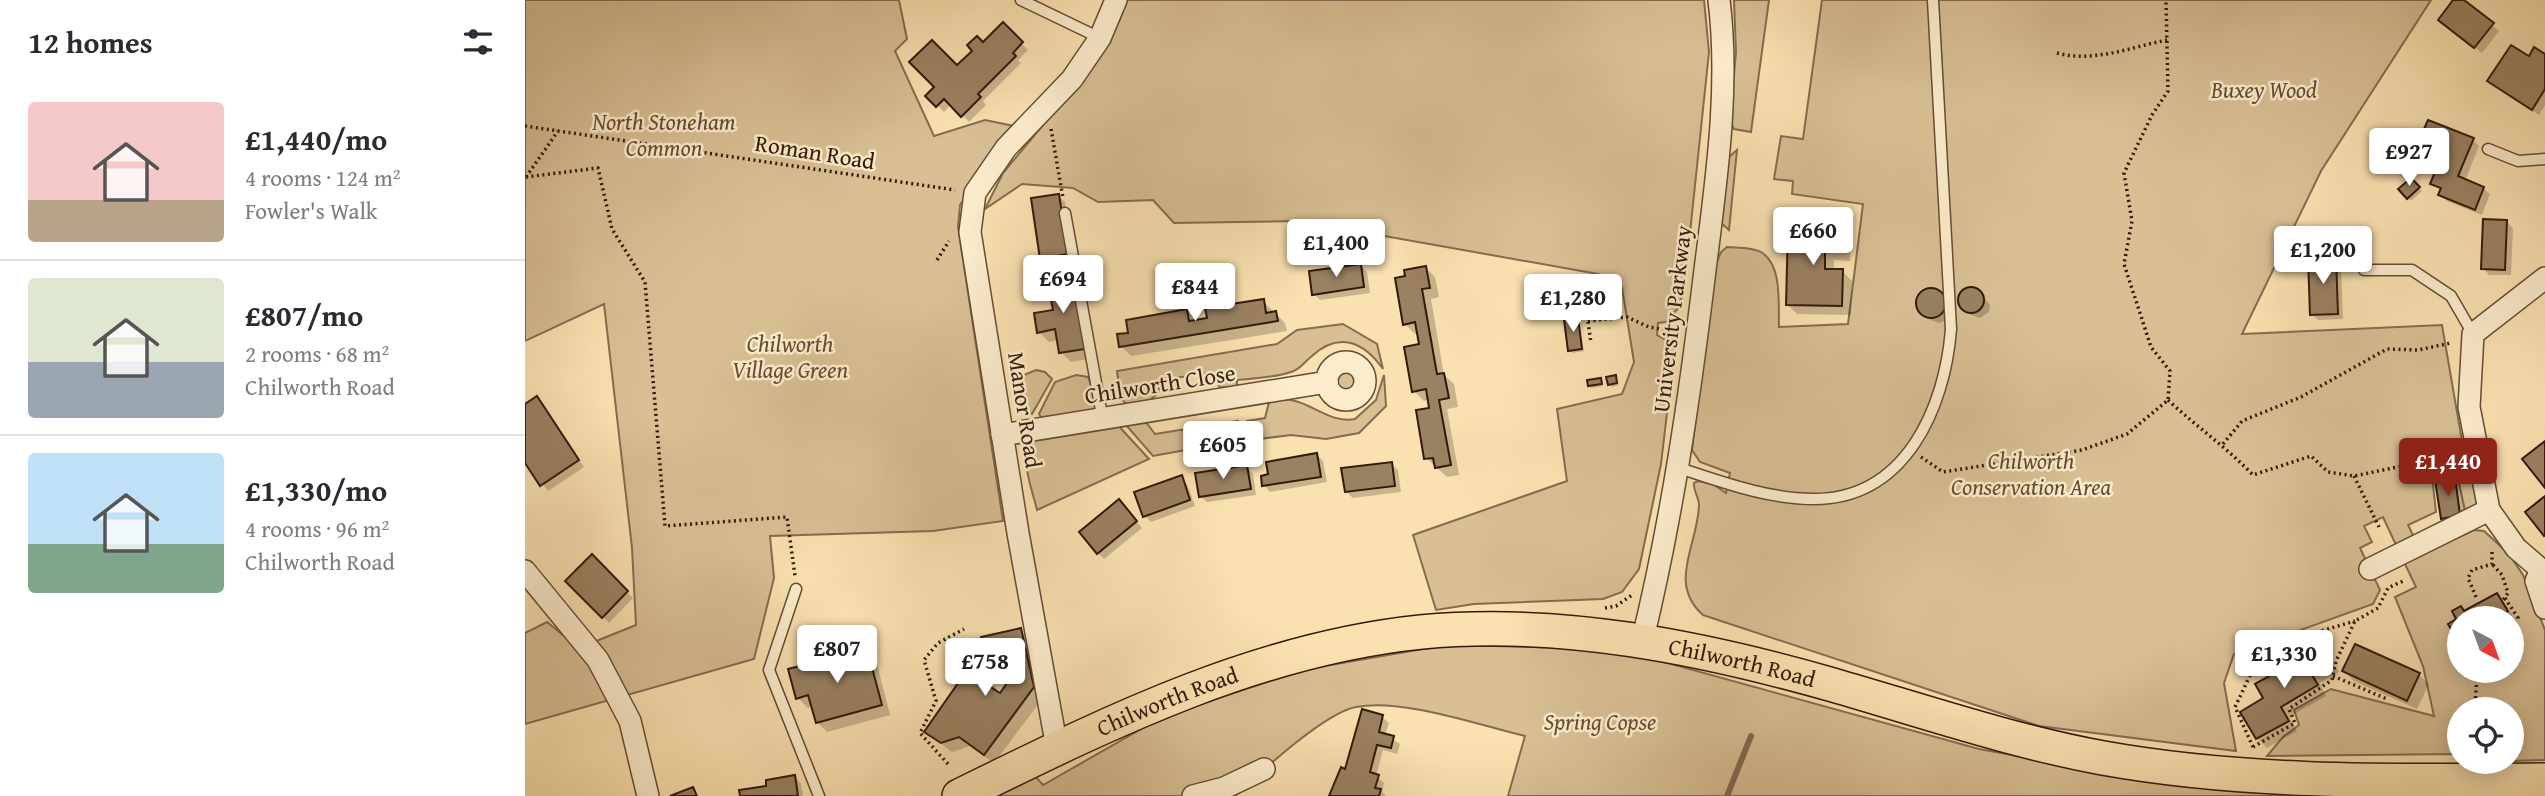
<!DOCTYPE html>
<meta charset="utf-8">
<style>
body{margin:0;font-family:"Gentium Book Plus",serif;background:#f7f7f7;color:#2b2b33;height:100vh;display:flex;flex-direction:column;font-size:26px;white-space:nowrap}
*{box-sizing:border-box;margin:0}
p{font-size:23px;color:#7c7c81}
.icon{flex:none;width:38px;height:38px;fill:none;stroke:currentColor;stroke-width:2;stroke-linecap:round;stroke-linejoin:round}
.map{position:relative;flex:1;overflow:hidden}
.details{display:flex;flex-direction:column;background:#fff;width:525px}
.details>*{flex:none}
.needle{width:46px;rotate:139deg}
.buttons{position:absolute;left:1922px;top:606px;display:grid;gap:14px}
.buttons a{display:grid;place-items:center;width:77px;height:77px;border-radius:50%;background:#fff;box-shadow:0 4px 18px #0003;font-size:35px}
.price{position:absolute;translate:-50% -60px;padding:0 16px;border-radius:7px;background:#fff;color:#222;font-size:23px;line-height:46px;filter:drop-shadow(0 2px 4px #0008)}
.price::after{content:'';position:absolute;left:50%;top:42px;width:21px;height:16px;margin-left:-10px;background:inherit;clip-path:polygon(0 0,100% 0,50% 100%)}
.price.selected{background:#8f2418;color:#fff}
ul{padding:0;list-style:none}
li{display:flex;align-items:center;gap:21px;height:175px;padding:0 28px}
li+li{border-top:2px solid #e1e1e2}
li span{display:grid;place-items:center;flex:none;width:196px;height:140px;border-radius:7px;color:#555}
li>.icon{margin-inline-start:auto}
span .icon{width:84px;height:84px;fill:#fffc;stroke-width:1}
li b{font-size:30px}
h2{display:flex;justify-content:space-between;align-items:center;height:84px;padding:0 28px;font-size:30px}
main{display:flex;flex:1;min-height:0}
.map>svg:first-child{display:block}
</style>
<main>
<section class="details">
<h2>12 homes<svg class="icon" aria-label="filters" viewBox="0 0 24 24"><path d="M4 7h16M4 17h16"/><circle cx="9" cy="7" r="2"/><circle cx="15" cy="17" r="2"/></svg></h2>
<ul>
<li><span style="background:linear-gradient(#f6c9c9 70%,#b9a48a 0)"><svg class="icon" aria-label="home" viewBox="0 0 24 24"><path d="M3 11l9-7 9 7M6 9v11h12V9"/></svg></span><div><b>£1,440/mo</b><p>4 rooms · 124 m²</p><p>Fowler's Walk</p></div></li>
<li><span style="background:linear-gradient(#dfe7d0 60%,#9aa5b1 0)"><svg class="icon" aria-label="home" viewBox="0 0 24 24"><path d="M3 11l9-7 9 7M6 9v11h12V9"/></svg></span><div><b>£807/mo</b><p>2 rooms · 68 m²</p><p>Chilworth Road</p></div></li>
<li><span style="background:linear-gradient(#bfe0f5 65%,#7fa58c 0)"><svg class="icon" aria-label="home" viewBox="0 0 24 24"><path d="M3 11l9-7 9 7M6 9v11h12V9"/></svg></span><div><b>£1,330/mo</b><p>4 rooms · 96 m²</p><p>Chilworth Road</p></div></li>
</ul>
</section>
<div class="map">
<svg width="2020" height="796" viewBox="0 0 2020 796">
<rect width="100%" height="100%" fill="#fae1b0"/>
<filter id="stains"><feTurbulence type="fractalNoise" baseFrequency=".00286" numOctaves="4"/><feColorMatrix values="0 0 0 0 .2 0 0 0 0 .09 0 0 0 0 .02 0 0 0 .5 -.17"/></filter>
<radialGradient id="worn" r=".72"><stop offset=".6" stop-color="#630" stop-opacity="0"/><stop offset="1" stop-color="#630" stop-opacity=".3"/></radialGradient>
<g fill="#d8bf94" stroke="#856c50" stroke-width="2" fill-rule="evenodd">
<polygon points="0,0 374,0 382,39 370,51 409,136 460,120 489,126 435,205 433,227 478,521 408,531 245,536 249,578 229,659 0,724 0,633 22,622 54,648 111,625 107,548 79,304 0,341"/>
<polygon points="599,0 1179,0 1184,52 1161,271 1155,306 1141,322 1133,323 1132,335 1150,345 1136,464 1114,569 1097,592 1078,599 949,604 911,610 888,535 1042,481 1032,409 1097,394 1109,362 1097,288 1073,274 775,221 649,223 628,200 573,202 548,188 497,184 460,209 478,173 575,57"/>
<polygon points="1209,0 1244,0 1226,132 1209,129 1205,121 1211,52"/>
<path d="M1297 0H1906L1796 171 1717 334 1917 325 1937 441 1955 503 1941 515 1932 474 1907 476 1911 512 1883 525 1889 537 1871 545 1858 517 1839 526 1847 542 1835 548 1855 590 1848 604 1709 654 1699 683 1711 751 1514 726 1178 615C1142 583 1173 545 1174 505 1174 497 1168 491 1169 483L1173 481 1188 484 1201 493 1205 473 1175 462 1167 450 1189 269 1196 252 1202 247C1211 248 1227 247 1236 252 1258 265 1253 305 1254 327L1323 324 1338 204 1267 194 1268 181 1249 179 1256 136 1278 139Z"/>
<polygon points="1212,150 1204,230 1195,222 1203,158"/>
<path d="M818 324 852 344 858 369C839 342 814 331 787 356 779 362 776 369 766 372 749 378 729 378 712 380V388L695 387 685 373 634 380V392L622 403 602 405 596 398 592 371 752 344 772 330Z"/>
<circle cx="820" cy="381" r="12"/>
<polygon points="511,370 520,372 527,379 507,414 494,405 492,389 499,375"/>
<polygon points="551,375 563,377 571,399 570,408 565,413 516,417 514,414 530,382"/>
<path d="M859 375 861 406 834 433 801 439 766 435 726 440 722 421 740 418 744 402C779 390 798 425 830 419L851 400Z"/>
<polygon points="617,417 630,434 713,421 716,440 628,456 600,424"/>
<path d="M590 422 624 459 512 510C507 488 492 455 510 439Z"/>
<path d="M1949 530 1959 531 1984 554 1998 575 2020 630V760L1986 761V709H1934V754L1742 756 1758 737 1774 725 1769 710 1806 689 1909 716 1898 666 1870 597 1891 587 1879 562ZM1934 618H1986V670H1934Z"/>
<path d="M921 645 1092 649 1454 749 1603 776 1794 796H983L1000 736C954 725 877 698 831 707 799 713 735 773 710 796H467L509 775 518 785 639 716 782 669Z"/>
</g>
<g fill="#0003">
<polygon points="1930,0 1937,0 1974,31 1957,53 1922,26"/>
<polygon points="478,25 503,50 493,60 496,63 458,101 461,105 444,122 426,104 419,112 403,96"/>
<polygon points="2020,56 2020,105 2014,115 1965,81 2004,59"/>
<polygon points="1898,137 1948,140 1954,146 1940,181 1958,188 1965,194 1957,215 1922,201 1915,195 1917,191 1907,184 1910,175 1905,169 1909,158 1905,153 1908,145"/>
<polygon points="1886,180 1897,191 1886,201 1876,190"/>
<polygon points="533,196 540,202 548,260 523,264 517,258"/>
<polygon points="1981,221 1988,228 1986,275 1964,275 1958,268"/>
<polygon points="1264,228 1316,229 1326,239 1325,261 1309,260 1309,271 1317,271 1327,281 1326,315 1272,314 1262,304"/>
<polygon points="1810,259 1816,265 1818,319 1793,320 1787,314"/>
<polygon points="835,265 842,272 845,293 795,300 789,294"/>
<polygon points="901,268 910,277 914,297 906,299 919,375 929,384 933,407 922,409 934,475 922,477 901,458 906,409 904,399 899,401 889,391 896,345 894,333 890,334 880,324"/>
<polygon points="1447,288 1454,291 1465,305 1464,312 1455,318 1444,314 1435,300 1440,290"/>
<polygon points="1405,290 1423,301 1422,320 1414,323 1406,320 1394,306 1394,297"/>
<polygon points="738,301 760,323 762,331 606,356 596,346 605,334 662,311 672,321"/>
<polygon points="530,311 569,358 546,362 536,352 534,340 524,342 514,332"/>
<polygon points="1053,319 1059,351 1048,353 1045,350"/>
<polygon points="1091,377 1094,385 1087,387 1084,384"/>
<polygon points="1075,380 1078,386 1067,388 1064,386"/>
<polygon points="12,399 59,467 23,491 0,460 0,406"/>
<polygon points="792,455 798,461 802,482 745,492 739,485"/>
<polygon points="866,464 873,470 876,492 828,498 821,492"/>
<polygon points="722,467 728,474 731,495 682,502 675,496"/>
<polygon points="656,477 662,484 670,506 626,522 620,516"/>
<polygon points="1929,479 1935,485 1941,521 1924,524 1917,518"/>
<polygon points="600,508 617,528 579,559 573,553"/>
<polygon points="67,557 108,598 84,623 42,581"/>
<polygon points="1972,595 1994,624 1986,629 1986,618 1933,619 1936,608 1941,613"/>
<polygon points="495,630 505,640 518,698 469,763 445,746 427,752 401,732 466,683 476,694 491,674 487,658 470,662 461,652"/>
<polygon points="1792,641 1814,672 1795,683 1801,696 1764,717 1772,731 1742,748 1732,738 1775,660"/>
<polygon points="1831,646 1894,675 1904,684 1892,709 1829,681 1819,671"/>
<polygon points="341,651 351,660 365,715 302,732 292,722 288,706 283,708 273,698"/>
<polygon points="857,717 864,723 860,735 875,744 872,754 858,750 851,776 859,783 857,792 861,796 807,796"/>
<polygon points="270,777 276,784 278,796 217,796"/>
</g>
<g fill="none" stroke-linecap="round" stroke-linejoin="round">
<polyline stroke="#81694c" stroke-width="6" points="1202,796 1226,736"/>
</g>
<g fill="#9a8161" stroke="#321a0b" stroke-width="2">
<polygon points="1928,0 1939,0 1969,23 1949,48 1913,20"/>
<polygon points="478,22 498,42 488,53 491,56 453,94 456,97 436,117 419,99 411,107 400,96 409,87 384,62 407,40 432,65 447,51 442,45 452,36 458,42"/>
<polygon points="1986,45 2004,56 2009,47 2020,54 2020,89 2007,110 1962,81"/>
<polygon points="1903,120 1949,138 1933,176 1959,187 1950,210 1913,195 1916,188 1905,184 1910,172 1903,169 1908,156 1903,154 1907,142 1895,138"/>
<polygon points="1886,178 1895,187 1882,199 1873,189"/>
<polygon points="534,194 543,254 515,259 506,198"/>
<polygon points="1958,219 1982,220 1980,270 1956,269"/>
<polygon points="1263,226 1317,227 1316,252 1300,251 1300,269 1318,269 1317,306 1261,305"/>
<polygon points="1811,257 1813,314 1785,315 1783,258"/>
<polygon points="836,264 839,287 787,295 784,271"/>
<polygon points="901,266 905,288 897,289 912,374 919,373 924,398 914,400 926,465 910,468 908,458 899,459 891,410 904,408 901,389 887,392 879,347 894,344 890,322 878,325 870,278 880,276 879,270"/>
<polygon points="547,275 560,349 534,353 530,329 512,333 509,313 528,310 522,279"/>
<circle cx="1446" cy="300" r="13"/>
<circle cx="1406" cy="303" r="15"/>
<polygon points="739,299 741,313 751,311 753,321 594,347 592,334 603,333 601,320 662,309 664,321 682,318 680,308"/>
<polygon points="1053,317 1057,349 1043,351 1039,319"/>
<polygon points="1091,375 1092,383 1083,385 1081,377"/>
<polygon points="1076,378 1077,384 1063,386 1062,380"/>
<polygon points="12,396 54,460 15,486 0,463 0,404"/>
<polygon points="2020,441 2020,488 1997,459"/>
<polygon points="792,453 796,477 737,486 736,476 743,474 741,462"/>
<polygon points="867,462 870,486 820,492 816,468"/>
<polygon points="722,465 726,489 674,497 670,473"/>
<polygon points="657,475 665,500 618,517 609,492"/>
<polygon points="1930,477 1935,515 1916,519 1910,480"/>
<polygon points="2020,496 2020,535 2019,536 2000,512"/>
<polygon points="594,499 612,521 572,554 554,532"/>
<polygon points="67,554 103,591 77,618 40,581"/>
<polygon points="1972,593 1983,611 1974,618 1934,618 1934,643 1923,624 1931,619 1927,611 1936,606 1939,611"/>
<polygon points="496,628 509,687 459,755 434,737 416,743 399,732 445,666 467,682 464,686 475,693 489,673 483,648 459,653 456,637"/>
<polygon points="1792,639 1805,662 1786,673 1793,685 1756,707 1764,721 1731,739 1715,712 1738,698 1730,684 1773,660 1768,652"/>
<polygon points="1830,644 1895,673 1882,701 1817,671"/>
<polygon points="342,649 357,705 291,723 283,695 271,699 263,669"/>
<polygon points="837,709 858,715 854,732 869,736 866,748 852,745 845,772 854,775 850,788 856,789 854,796 804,796 816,767 820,769"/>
<polygon points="270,775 273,796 215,796 214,790 241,786 241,780"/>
<polygon points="168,787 172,796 145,796"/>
</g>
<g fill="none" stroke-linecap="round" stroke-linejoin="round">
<g stroke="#644c34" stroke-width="13">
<g id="service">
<polyline points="496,0 575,38"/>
<polyline points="1963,149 1993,161 2020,159"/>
<polyline points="540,213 578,421"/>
<polyline points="1839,270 1887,270 1926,296 1948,334"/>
<path d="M1154 468C1197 482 1243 499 1289 499 1381 499 1420 407 1426 329L1408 0"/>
<polyline points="271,589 244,670 294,796"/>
</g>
</g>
<g stroke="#644c34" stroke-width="24">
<g id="minor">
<polyline points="2020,278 1948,334 1944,407 1964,510 1991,548 2020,573"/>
<circle cx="821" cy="381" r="19"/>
<polyline points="477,435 802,382"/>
<polyline points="1845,569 1964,510"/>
<polyline points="2016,570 2011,581 2020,608"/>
<polyline points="0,571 73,660 105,721 123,796"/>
<path d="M1117 642C1147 519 1165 395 1180 270 1191 182 1205 89 1194 0"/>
<polyline points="532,748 493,533 445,232 450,193 481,148 547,79 575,38 591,0"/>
<polyline points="668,796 699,788 739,769"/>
</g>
</g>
<g stroke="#321a0b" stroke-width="36">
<g id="primary">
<path id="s1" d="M434 796C581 724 730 649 896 632 1035 619 1175 647 1308 685 1398 711 1486 741 1578 758 1723 784 1873 781 2020 780"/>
</g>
</g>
<g stroke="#321a0b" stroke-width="3.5" stroke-dasharray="2 3.5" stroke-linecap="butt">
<path d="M1532 53C1569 63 1606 47 1642 40"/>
<polyline points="0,126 430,190"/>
<polyline points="526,129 538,198"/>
<polyline points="1,177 73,168 87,229 120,282 140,526 262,517 270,576"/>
<polyline points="1,177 33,131"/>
<polyline points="412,260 424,241"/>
<polyline points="1060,300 1066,343"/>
<polyline points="1063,321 1102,317 1124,327 1153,332"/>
<path d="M1643 400C1672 427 1701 447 1728 475L1786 456 1803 472 1829 476 1931 455"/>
<polyline points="1698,444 1717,421 1776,397 1862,349 1893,350 1926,343"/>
<polyline points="1396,457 1418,472 1557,450 1602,434 1643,400 1645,371 1626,347 1599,264 1607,221 1599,173 1627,115 1643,91 1641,0"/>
<polyline points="1829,476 1854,527"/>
<polyline points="1968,565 1977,575 1983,593 1977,602"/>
<polyline points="1951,597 1943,578 1947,570 1967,564 1967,551"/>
<polyline points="1980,598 1993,618 1986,627"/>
<polyline points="1080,608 1091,606 1107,595"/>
<polyline points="1808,676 1862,699"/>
<polyline points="1950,709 1952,670"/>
<polyline points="1728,747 1770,723 1764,709 1807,680 1811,661 1830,621 1853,608 1863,588 1878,581"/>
<polyline points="1728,747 1710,707 1738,648 1830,621"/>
<polyline points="423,764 395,733 411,701 399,660 413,643 439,629"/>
</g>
<use href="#service" stroke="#fceccc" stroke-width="10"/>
<use href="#minor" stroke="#fceccc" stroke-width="21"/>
<use href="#primary" stroke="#fae1b0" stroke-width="33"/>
</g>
<g text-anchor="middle" stroke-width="5" stroke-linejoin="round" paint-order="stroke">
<g font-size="23" font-style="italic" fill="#644c34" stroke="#fceccc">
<text x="1739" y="98">Buxey Wood</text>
<text x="139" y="130">North Stoneham<tspan x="139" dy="26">Common</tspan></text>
<text x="265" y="352">Chilworth<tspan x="265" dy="26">Village Green</tspan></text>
<text x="1506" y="469">Chilworth<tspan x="1506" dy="26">Conservation Area</tspan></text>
<text x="1075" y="730">Spring Copse</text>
</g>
<g font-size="23" fill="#321a0b" stroke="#fceccc">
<text transform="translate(290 152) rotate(9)" y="8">Roman Road</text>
<text transform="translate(1147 319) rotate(-83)" y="8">University Parkway</text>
<text transform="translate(635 384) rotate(-9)" y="8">Chilworth Close</text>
<text transform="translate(500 410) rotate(81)" y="8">Manor Road</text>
<text dy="8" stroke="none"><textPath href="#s1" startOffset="817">Chilworth Road</textPath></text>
<text dy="8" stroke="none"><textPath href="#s1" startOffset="229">Chilworth Road</textPath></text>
</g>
</g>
<rect width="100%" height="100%" filter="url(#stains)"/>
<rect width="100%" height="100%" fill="url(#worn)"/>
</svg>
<div class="buttons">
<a><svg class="needle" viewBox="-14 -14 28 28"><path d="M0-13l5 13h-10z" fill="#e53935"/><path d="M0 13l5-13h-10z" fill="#7c7c81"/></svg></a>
<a><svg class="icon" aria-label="locate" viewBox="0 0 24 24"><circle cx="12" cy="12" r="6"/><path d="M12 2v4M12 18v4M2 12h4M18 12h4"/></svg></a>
</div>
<b class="price" style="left:1884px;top:188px">£927</b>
<b class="price" style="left:1288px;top:267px">£660</b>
<b class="price" style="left:811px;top:279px">£1,400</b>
<b class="price" style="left:1798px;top:286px">£1,200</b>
<b class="price" style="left:538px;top:315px">£694</b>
<b class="price" style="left:670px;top:323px">£844</b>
<b class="price" style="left:1048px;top:334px">£1,280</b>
<b class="price" style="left:698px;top:481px">£605</b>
<b class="price selected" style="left:1923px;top:498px">£1,440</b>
<b class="price" style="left:312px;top:685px">£807</b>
<b class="price" style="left:1759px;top:690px">£1,330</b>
<b class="price" style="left:460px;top:698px">£758</b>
</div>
</main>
